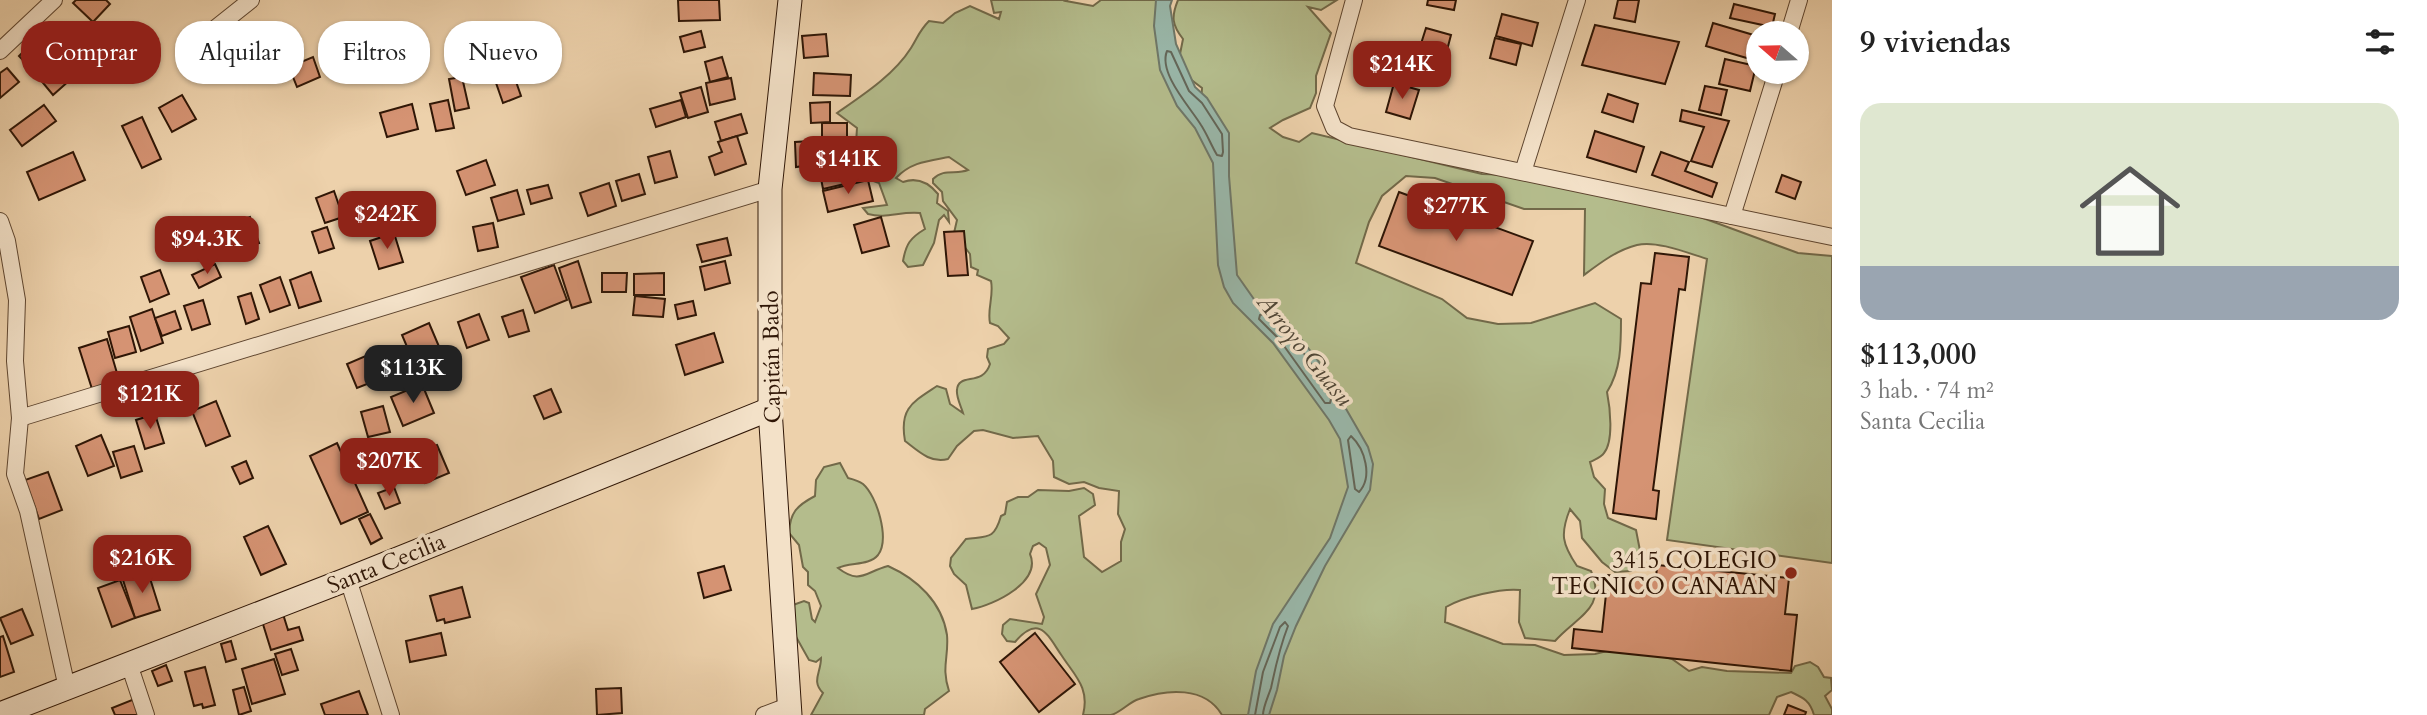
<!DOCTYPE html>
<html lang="es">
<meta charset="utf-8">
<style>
body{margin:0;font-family:Cardo,serif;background:#f6f6f6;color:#222;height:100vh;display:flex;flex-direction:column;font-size:26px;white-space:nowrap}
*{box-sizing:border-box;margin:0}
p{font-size:23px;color:#767676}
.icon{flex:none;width:38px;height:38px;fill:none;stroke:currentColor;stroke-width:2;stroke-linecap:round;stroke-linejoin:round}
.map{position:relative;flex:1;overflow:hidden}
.sheet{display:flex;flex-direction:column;background:#fff;width:595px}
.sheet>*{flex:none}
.guide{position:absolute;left:21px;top:21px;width:665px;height:63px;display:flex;gap:14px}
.needle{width:46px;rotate:290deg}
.controls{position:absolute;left:1746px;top:21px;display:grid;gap:14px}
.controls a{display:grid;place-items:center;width:63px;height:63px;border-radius:50%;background:#fff;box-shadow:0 2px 5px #0004;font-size:35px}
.price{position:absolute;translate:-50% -60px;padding:0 16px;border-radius:14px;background:#8f2418;color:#fff;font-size:23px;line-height:46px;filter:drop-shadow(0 2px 4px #0008)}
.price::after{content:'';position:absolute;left:50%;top:42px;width:21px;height:16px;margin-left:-10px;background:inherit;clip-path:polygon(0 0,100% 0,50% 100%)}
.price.current{background:#222;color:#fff}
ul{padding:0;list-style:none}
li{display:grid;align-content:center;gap:14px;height:371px;padding:0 28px}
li+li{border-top:2px solid #e0e0e0}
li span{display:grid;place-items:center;height:217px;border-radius:21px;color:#555}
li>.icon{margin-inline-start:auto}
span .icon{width:126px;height:126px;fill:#fffc;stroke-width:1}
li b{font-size:30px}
h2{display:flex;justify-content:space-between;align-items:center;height:84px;padding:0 28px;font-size:30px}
.pill{padding:0 24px;border-radius:28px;background:#fff;box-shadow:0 2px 5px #0004;font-size:24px;line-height:63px}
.pill.current{background:#8f2418;color:#fff}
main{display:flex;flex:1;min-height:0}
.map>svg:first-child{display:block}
</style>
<main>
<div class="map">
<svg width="1832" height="715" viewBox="0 0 1832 715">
<rect width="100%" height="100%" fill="#edd1ab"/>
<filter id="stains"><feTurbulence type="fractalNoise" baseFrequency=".00286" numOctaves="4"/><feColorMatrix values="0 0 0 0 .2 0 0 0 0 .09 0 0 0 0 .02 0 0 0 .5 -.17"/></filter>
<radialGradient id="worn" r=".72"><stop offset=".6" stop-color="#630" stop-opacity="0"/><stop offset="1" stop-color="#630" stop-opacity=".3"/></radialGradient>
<g fill="#b4bc8c" stroke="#726949" stroke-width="2">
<path d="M991 0H1068L1066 1 1093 6 1101 0H1159L1156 39 1201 103 1202 88 1177 69 1183 39C1172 25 1171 17 1178 0H1337L1321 10 1308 7 1331 33 1316 76V93L1310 108 1283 120 1270 128 1283 137 1299 142 1312 133 1482 174 1514 175 1684 211 1798 253 1832 256V563L1667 540 1707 259C1688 253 1656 240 1637 245 1617 250 1600 263 1584 275L1585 209H1524L1435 178 1406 176 1382 196 1369 222 1356 263 1442 299 1467 318 1498 324 1531 323 1595 303 1621 319C1621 345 1621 370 1607 392 1610 407 1614 441 1604 453 1602 457 1594 460 1590 462L1594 477 1605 489 1604 504 1608 518 1636 530 1642 561 1631 571 1615 572 1602 562 1582 538 1580 521 1570 509C1560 534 1562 544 1577 566L1591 571C1607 609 1577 616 1555 641L1525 638 1519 622 1520 590C1501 588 1463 597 1446 607L1445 622 1503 644 1535 645 1564 655 1595 654 1611 650 1643 651 1672 659 1689 671 1702 667 1727 671 1791 673 1795 666 1810 662 1818 667 1824 677 1831 678 1832 690 1825 696 1832 709V715H1814C1810 701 1804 698 1791 692L1777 697 1769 715H1222C1205 686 1167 689 1139 699 1129 702 1120 713 1111 715 1103 715 1091 715 1083 715 1090 688 1075 676 1062 656 1048 636 1040 613 1015 642L1007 641 1002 634 1003 625 1010 619 1042 624 1044 617 1036 594 1050 565 1046 548 1039 543 1033 546 1030 554C1042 582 994 605 972 609L966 585 954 574 950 566 951 558 966 539C988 536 994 540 1001 516L1005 514 1007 502 1018 497H1028L1038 490 1069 491 1084 488 1093 494 1095 505 1079 516 1084 557 1102 572 1121 561V542L1125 529 1118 514 1119 491 1099 488 1084 482 1069 484 1054 477 1053 461 1038 436 1013 438 983 430 974 431 957 446 948 459C931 464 918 451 905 441 899 408 913 402 937 386L946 389 950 404 963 413C961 406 956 397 957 390 958 372 983 387 990 364L987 357 988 349 1004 344 1009 338 998 326 990 323C987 309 994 296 991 281L977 275 978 270 971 267 970 254 954 233 957 220 943 201 942 192 933 183V179C944 168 956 175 968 170L949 157C928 161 911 162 896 178L903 182C917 177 929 183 938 194L937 203 948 211 949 222 944 215 939 220 934 243 923 265 908 267 903 261C906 244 910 238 925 229L920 213C900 211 887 219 868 214L863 208 887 205 879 183 857 175 855 159 857 128 837 113C863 95 894 75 911 48 918 37 919 31 929 21L943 23 955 13 970 6 999 19 1001 12 994 13Z"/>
<path d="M840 463 848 478C852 479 859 481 863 484 877 496 890 539 878 555 869 566 850 562 838 568 860 585 865 572 888 566 917 579 942 602 947 635 949 657 941 667 949 691L925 709 924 715H811L823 693C811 681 821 673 821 658L816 662 809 660 795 635 793 605 804 601 809 603 812 619 815 622 821 606 815 591 808 585V572L803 567 799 545 789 533C790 513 796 506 815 496L816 480 824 467Z"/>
</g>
<polygon fill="#99b7a9" stroke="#6f7768" stroke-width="2" points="1156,0 1172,0 1170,6 1176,44 1195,87 1207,98 1229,133 1229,176 1237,275 1256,302 1284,317 1319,362 1368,447 1373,464 1370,490 1325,566 1296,626 1284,656 1277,690 1269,715 1248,715 1256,671 1273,624 1330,538 1348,487 1340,439 1329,420 1273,343 1233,303 1224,287 1218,265 1213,163 1195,128 1177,106 1160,70 1154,26"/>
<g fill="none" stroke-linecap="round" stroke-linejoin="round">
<g stroke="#646658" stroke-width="2">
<path d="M1167 51 1171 52 1189 91 1202 103 1222 134 1223 152 1222 156 1217 155C1211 145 1207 134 1201 125 1190 107 1158 73 1167 51Z"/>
<path d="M1264 314C1295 332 1314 368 1331 399L1330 403H1325L1279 339 1259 319 1260 315Z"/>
<path d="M1351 436C1365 449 1373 477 1359 492L1355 489 1348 440Z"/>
<path d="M1255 715 1263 672 1280 627 1285 622 1288 626C1279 649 1276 665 1271 688 1268 697 1263 707 1263 715"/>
</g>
</g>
<g fill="#d59373" stroke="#2f1606" stroke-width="2">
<polygon points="76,0 106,0 110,4 93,22 73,3"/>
<polygon points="678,0 719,0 720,20 679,21"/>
<polygon points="1428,0 1456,0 1454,10 1427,5"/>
<polygon points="1618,0 1639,0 1635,22 1614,18"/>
<polygon points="1734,4 1775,14 1772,27 1730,18"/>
<polygon points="1502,14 1538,23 1532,46 1496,36"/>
<polygon points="1713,23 1757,36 1750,59 1706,46"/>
<polygon points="1595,25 1679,42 1665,84 1582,65"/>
<polygon points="1426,28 1451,35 1446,54 1420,47"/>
<polygon points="701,31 705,47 684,52 680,37"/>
<polygon points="826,34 828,56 804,58 802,36"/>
<polygon points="37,38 52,54 34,72 19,56"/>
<polygon points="1495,38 1521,44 1516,65 1490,58"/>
<polygon points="60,50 79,72 53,95 34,72"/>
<polygon points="313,57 320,77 297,87 289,67"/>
<polygon points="722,57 728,77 710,82 705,62"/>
<polygon points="1725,59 1756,66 1750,91 1719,84"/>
<polygon points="7,68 19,82 0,98 0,73"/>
<polygon points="513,73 521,96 503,103 495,80"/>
<polygon points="814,73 851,75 850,96 813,95"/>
<polygon points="462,77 469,108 455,111 449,79"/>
<polygon points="731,78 735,99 710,105 706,83"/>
<polygon points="1394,83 1419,90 1410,119 1386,112"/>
<polygon points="1705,86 1727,90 1721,115 1699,110"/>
<polygon points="701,87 708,112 688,118 680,93"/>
<polygon points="1608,94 1638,104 1633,122 1602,112"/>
<polygon points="182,95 196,119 172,132 159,108"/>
<polygon points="448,100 454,128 436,131 430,104"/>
<polygon points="681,100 686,117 656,127 650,109"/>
<polygon points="830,102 830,122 811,123 810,103"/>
<polygon points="412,104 418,129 387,137 380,113"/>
<polygon points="44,105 56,121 22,146 10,130"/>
<polygon points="1682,110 1729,121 1712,167 1691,161 1704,127 1680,121"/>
<polygon points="741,114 747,133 721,141 715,122"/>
<polygon points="142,117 161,159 142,168 122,126"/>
<polygon points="822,123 847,123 847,138 822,139"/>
<polygon points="1595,131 1644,147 1636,172 1587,157"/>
<polygon points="737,136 746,164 715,175 709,157 722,152 718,142"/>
<polygon points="847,139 849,160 796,167 795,142"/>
<polygon points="670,151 677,177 655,183 648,157"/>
<polygon points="73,152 85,180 39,200 27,172"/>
<polygon points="1661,152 1689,162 1685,171 1717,183 1712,197 1652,175"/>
<polygon points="486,160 495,185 466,195 457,171"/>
<polygon points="845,162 849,183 823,189 819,168"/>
<polygon points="639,174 645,194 622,201 616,181"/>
<polygon points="1782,175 1801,182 1795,199 1776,192"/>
<polygon points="868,180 873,201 828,212 823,191"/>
<polygon points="609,183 616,206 588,216 580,193"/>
<polygon points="548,185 552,198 531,204 527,190"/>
<polygon points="517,190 524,214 498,221 491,198"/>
<polygon points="334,191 343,217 325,223 316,198"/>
<polygon points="1399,192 1533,241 1512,295 1379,246"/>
<polygon points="250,217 259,243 236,250 228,224"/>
<polygon points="881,217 889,246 862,253 854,225"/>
<polygon points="493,223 498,247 478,251 473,227"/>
<polygon points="327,227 334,248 319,253 312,232"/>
<polygon points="964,231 968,275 948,276 944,232"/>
<polygon points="394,233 403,262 379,269 370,241"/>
<polygon points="727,238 731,255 702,262 697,245"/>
<polygon points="1655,253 1689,257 1685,290 1679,289 1653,490 1659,491 1656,519 1613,513 1641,283 1651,284"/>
<polygon points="578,261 591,302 572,308 559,268"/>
<polygon points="725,261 730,283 705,290 700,267"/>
<polygon points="215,264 221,277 199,288 192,275"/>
<polygon points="554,265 567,300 535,313 521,277"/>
<polygon points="160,270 169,294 150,302 141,277"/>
<polygon points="311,272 321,301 299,308 290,280"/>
<polygon points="602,273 627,273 626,292 602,292"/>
<polygon points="664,273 664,295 634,295 634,274"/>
<polygon points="280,277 290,305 270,312 260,285"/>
<polygon points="251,293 259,319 246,324 238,297"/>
<polygon points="635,296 665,299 663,317 633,315"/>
<polygon points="203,300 210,324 192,330 184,306"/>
<polygon points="693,301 696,315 678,319 675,305"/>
<polygon points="152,309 163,343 141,351 130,317"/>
<polygon points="523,310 529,331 509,337 502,317"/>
<polygon points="175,311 181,329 162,336 155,318"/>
<polygon points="479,314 489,340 467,348 458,322"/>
<polygon points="429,323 443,356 416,368 402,335"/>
<polygon points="129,326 136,352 115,358 108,332"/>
<polygon points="714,333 723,362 685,375 676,345"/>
<polygon points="107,339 119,380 92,389 79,348"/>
<polygon points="375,352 385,377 357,388 347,364"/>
<polygon points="422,384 434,413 403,426 391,397"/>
<polygon points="551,389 561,412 544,419 534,396"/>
<polygon points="216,401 230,436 206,446 192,411"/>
<polygon points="383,406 390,432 368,437 361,412"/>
<polygon points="155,414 164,443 145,449 136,420"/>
<polygon points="101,435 114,466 88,476 76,446"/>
<polygon points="337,443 368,512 341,524 310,456"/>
<polygon points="437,445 449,473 425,483 414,454"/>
<polygon points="134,446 142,471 121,478 113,452"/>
<polygon points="246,461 253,478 240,484 232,467"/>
<polygon points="48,472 62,510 39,519 25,480"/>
<polygon points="394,487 400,503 385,509 378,493"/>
<polygon points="370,514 382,538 371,544 359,519"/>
<polygon points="268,526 286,564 261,575 244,537"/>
<polygon points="1657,565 1789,578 1785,614 1797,615 1791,671 1572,648 1574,629 1602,632 1608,575 1656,580"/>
<polygon points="724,566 731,590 704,598 698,573"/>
<polygon points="148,572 160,610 135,618 123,580"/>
<polygon points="120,580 135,618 112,627 98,588"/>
<polygon points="462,587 470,617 445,623 444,619 437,621 430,596"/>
<polygon points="22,609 33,635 11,644 0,618"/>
<polygon points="283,614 288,630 299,627 303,640 271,650 262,621"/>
<polygon points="441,633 446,655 410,662 406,641"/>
<polygon points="1035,633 1075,684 1039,712 1000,662"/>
<polygon points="3,636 14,672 0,677 0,637"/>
<polygon points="231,641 236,659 226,662 221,644"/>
<polygon points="291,649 298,670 282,675 275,654"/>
<polygon points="274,659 285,694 252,704 242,669"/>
<polygon points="166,665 172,681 158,686 152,671"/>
<polygon points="205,667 215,705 203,708 202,704 194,706 185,672"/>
<polygon points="244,687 251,711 239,715 233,690"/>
<polygon points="621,688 622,713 597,715 596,689"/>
<polygon points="359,691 368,715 325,715 321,704"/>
<polygon points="137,698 143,715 115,715 112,708"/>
<polygon points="1788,705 1806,712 1805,715 1784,715"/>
</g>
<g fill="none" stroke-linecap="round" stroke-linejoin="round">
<g stroke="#5e452f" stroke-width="18">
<g id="street">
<polyline points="1354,0 1325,106 1334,128 1349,136 1832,237"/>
<polyline points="212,31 251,0"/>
<polyline points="1789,33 1799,0"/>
<polyline points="0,51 54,0"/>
<polyline points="1523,172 1577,0"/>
<polyline points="1732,216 1777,72"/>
<polyline points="0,221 7,241 17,300 15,361 20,418 15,474 28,511 67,688"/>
<polyline points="20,418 770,189"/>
<polyline points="348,579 391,715"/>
<polyline points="129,664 146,715"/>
<polyline points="764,715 788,706"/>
</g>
</g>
<g stroke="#2f1606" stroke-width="25">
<g id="secondary">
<polyline points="0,714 348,579 770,409"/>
<polyline points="790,715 770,409 770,189 790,0"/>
</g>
</g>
<use href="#street" stroke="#f3e1c8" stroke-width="16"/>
<use href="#secondary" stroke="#f3e1c8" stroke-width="23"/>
</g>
<circle fill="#8f2418" stroke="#f3e1c8" stroke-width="2.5" cx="1791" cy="573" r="7"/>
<g text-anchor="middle" stroke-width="7" stroke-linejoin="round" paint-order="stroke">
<g font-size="23" fill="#2f1606" stroke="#f3e1c8">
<text transform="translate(771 357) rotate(-91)" y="8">Capitán Bado</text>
<text transform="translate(386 563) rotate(-22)" y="8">Santa Cecilia</text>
</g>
<g font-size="23" fill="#2f1606" stroke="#f3e1c8" text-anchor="end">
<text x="1777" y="568">3415 COLEGIO<tspan x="1777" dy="26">TECNICO CANAAN</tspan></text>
</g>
<g font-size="24" font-style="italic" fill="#4f4637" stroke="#f3e1c8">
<text transform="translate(1305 350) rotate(51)" y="8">Arroyo Guasu</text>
</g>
</g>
<rect width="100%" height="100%" filter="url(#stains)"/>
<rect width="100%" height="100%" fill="url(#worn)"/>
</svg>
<div class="controls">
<a><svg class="needle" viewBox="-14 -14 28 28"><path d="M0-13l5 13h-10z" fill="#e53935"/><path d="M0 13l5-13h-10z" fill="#767676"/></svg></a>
</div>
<b class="price" style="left:1402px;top:101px">$214K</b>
<b class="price" style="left:848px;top:196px">$141K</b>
<b class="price" style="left:1456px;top:243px">$277K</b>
<b class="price" style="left:387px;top:251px">$242K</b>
<b class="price" style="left:207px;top:276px">$94.3K</b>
<b class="price current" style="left:413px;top:405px">$113K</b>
<b class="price" style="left:150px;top:431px">$121K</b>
<b class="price" style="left:389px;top:498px">$207K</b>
<b class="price" style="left:142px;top:595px">$216K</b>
<div class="guide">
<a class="pill current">Comprar</a>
<a class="pill">Alquilar</a>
<a class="pill">Filtros</a>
<a class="pill">Nuevo</a>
</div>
</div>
<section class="sheet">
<h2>9 viviendas<svg class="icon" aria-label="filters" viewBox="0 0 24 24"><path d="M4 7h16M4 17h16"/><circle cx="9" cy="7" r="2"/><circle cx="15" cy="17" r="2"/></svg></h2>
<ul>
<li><span style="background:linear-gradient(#dfe7d0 75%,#9aa5b1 0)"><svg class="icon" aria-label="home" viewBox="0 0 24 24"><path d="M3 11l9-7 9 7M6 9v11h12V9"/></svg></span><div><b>$113,000</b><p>3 hab. · 74 m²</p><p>Santa Cecilia</p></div></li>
</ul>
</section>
</main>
